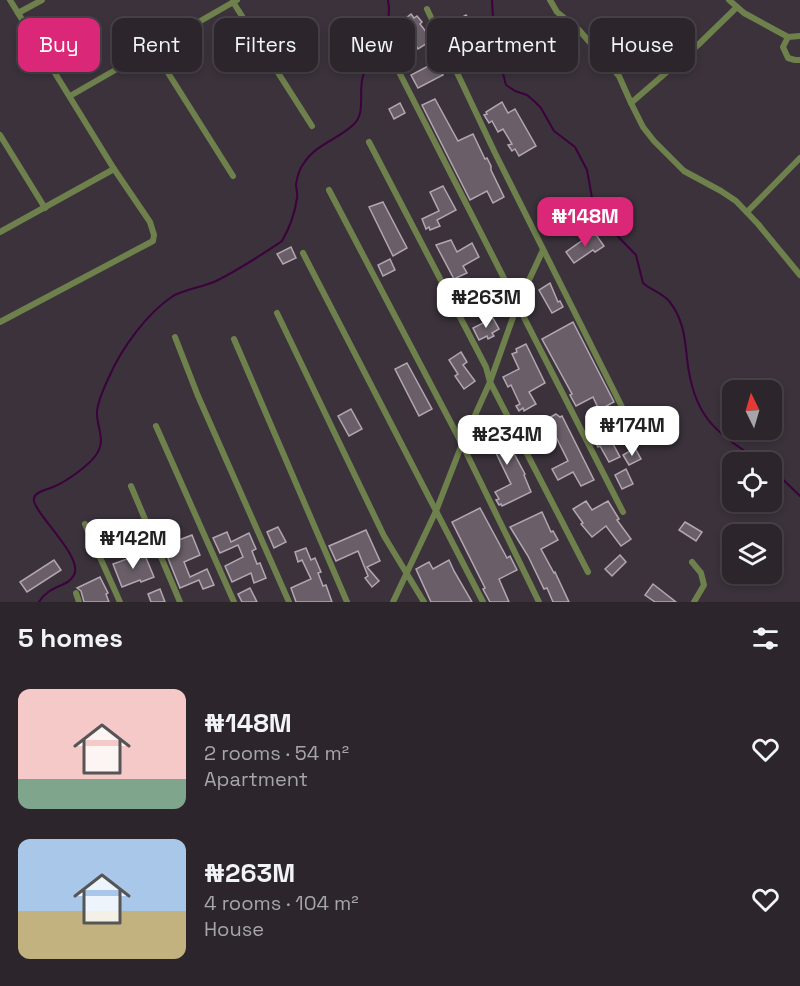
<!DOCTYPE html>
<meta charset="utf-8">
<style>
body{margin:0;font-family:"Space Grotesk",sans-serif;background:#383238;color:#f1f3f6;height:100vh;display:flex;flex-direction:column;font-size:22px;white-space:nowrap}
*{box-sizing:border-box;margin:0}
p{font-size:20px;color:#a6a5a9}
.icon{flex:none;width:33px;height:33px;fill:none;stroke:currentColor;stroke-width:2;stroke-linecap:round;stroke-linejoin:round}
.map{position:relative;height:602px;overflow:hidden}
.sheet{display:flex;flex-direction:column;background:#2c262c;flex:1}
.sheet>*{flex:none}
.top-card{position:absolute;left:18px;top:18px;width:765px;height:54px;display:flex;gap:12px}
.needle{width:39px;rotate:355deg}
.controls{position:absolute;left:722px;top:380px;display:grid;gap:12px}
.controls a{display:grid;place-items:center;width:60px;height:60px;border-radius:12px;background:#2c262c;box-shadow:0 3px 9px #0003,0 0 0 2px #484348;font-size:30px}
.price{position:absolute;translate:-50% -51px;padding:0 14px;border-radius:12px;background:#fff;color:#222;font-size:20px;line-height:39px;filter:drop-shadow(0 2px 3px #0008)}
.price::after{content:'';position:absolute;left:50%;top:36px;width:18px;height:14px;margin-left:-9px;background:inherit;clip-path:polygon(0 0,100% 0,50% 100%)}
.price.current{background:#db2777;color:#fff}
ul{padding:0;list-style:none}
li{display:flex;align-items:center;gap:18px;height:150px;padding:0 18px}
li span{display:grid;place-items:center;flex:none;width:168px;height:120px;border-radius:12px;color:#555}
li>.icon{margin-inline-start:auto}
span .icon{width:72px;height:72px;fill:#fffc;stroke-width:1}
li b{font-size:26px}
h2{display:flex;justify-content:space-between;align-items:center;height:72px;padding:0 18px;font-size:26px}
.chip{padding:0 21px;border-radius:12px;background:#2c262c;box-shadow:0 3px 9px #0003,0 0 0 2px #484348;font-size:21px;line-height:54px}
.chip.current{background:#db2777;color:#fff}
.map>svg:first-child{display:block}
</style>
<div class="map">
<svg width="800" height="602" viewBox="0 0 800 602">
<rect width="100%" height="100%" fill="#3b323b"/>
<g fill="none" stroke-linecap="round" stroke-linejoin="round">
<g stroke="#3c023d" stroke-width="2">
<path d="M492 0 494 39 506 85 515 91 527 95 534 101 541 108 554 131 575 147 587 170 594 209 598 216 636 255 643 283C651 290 662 293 669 301 683 318 685 338 687 358 693 416 714 432 762 462"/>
<polyline points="771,468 800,496"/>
<path d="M39 602C50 584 67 588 74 575 84 556 30 510 34 498 36 491 47 490 53 487 66 482 88 466 96 455 107 439 96 428 97 411 98 400 104 388 109 377 121 349 147 313 173 296 186 289 203 287 216 281 239 270 261 255 282 241 289 229 295 212 297 198 298 193 296 189 296 184 297 178 300 168 304 163 316 144 339 139 354 124 366 113 358 92 363 76 371 45 394 35 388 0"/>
</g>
</g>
<g fill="#6a5f69" stroke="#b2a7b1" stroke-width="1.5">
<polygon points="411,14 414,18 417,16 422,22 420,24 430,37 427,39 429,42 418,49 412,38 413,37 401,22"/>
<polygon points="466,15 468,18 470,17 474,24 469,27 483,55 465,64 451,40 453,39 448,25"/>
<polygon points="436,62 443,75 418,88 411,75"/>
<polygon points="435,99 458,141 473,134 485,159 487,158 491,166 491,170 504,197 493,203 487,191 470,200 422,105"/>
<polygon points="502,102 508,113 515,109 536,146 519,156 515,149 512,151 508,145 512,144 503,129 498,132 492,121 489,123 484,115 487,114 486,112"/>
<polygon points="400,103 405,113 394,119 389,109"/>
<polygon points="443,186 456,210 437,220 440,226 430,230 429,227 426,229 422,219 439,211 430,192"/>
<polygon points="383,202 407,248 393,256 369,207"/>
<polygon points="594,232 604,246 595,252 593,250 574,263 566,252"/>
<polygon points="451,240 457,252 472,243 479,257 463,266 467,273 454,279 436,245"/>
<polygon points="291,247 296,258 283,264 277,254"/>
<polygon points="390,259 395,270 383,276 378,265"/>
<polygon points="550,283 558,302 560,301 563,307 552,313 539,290"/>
<polygon points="478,292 483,302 470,309 465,298"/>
<polygon points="493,318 499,329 492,333 494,336 488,339 487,336 479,340 473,328"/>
<polygon points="573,322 614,402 599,410 593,397 576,406 570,395 572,394 542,339"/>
<polygon points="526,344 545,383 529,392 536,404 524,411 523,408 519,411 516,406 520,404 518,400 511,385 508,387 503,377 519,369 512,354 517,352 516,349"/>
<polygon points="461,352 467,362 463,365 475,381 464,389 455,376 458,374 449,360"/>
<polygon points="407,363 432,409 419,416 395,369"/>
<polygon points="351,409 362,429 349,436 338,416"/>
<polygon points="556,414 560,417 562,416 594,480 581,486 573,472 558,480 552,469 568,461 547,419"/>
<polygon points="496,420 525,474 524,475 531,492 502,506 501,504 499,505 496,500 499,499 495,492 511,484 483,426"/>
<polygon points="623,422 628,432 611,440 620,457 609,462 600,446 598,447 592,436"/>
<polygon points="635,448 641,459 629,465 623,455"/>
<polygon points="626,469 633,484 622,489 615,475"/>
<polygon points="586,501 592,510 608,501 619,519 617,520 631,539 621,546 606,526 592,537 581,524 583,523 573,509"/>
<polygon points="480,508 507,558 510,556 517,570 499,579 509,602 490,602 483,589 485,588 452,522"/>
<polygon points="542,512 551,532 553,531 558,540 541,549 554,573 555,572 569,602 553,602 547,588 544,589 528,556 510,527"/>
<polygon points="685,522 702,532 696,541 679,530"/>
<polygon points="278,527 286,542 274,548 267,532"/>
<polygon points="366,530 380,561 367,567 379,581 372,587 365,578 368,576 358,551 336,561 329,546"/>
<polygon points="227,532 231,542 249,533 256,549 252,551 257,564 260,563 266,578 254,583 251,573 232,582 225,566 243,557 238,545 220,553 213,538"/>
<polygon points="192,535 200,555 184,562 190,577 207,569 214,585 203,589 199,580 180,588 163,546"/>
<polygon points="306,548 311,560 315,558 321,572 318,573 323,586 326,585 332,602 296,602 291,588 311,579 302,560 298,562 295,552"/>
<polygon points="144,553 154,577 141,582 140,580 122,587 113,564"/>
<polygon points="620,555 626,562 612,576 605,569"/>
<polygon points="54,560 61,570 27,592 20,582"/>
<polygon points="449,560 454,571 472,602 431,602 416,569 429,562 433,569"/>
<polygon points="100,577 108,593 106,594 109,602 84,602 81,591 77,588"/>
<polygon points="653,584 676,602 655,602 645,595"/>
<polygon points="250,588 257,602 242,602 238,594"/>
<polygon points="160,589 165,602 151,602 148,594"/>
</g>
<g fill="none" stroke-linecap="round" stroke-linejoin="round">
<g stroke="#6e804c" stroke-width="6">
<polyline points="550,0 557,12 579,30 619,76 631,103 643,127 654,141 684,171 721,191 736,201 758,224 800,275"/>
<polyline points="729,0 744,13 788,37"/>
<polyline points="233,2 312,126"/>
<polyline points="427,9 495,153 624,411"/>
<polyline points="18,13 42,0"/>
<polyline points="800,36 788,37 783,47 788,58 795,60 800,60"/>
<polyline points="153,49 233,176"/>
<polyline points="398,70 623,512"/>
<polyline points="70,96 237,0"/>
<polyline points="631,103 698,45 737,7"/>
<polyline points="0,135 45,208"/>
<polyline points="369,142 486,367 490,382 588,572"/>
<polyline points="329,190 462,444 539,602"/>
<polyline points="747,212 800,158"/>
<polyline points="0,232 114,169"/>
<polyline points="303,253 483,602"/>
<polyline points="277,313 384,536 424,602"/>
<polyline points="0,322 153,241 154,235 150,222 114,169 10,0"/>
<polyline points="175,337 198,396 289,602"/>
<polyline points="234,339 347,602"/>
<polyline points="156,426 234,602"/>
<polyline points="131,486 180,602"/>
<polyline points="85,524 120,602"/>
<polyline points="692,562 701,573 704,585 694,602"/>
<polyline points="76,593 79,602"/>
<polyline points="393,602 436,511 462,444 490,382 517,306 543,250"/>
</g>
</g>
</svg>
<div class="controls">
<a><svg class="needle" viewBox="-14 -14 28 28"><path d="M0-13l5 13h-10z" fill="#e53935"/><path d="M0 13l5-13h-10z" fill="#a6a5a9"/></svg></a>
<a><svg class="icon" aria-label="locate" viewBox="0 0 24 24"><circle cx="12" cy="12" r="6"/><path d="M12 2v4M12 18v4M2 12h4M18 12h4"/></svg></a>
<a><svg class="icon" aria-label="layers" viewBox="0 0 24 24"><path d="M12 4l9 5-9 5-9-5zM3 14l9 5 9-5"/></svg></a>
</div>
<b class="price current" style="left:585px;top:248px">₦148M</b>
<b class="price" style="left:486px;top:329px">₦263M</b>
<b class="price" style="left:632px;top:457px">₦174M</b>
<b class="price" style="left:507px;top:466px">₦234M</b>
<b class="price" style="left:133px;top:570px">₦142M</b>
<div class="top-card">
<a class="chip current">Buy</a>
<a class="chip">Rent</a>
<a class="chip">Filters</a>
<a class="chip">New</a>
<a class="chip">Apartment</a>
<a class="chip">House</a>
</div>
</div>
<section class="sheet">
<h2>5 homes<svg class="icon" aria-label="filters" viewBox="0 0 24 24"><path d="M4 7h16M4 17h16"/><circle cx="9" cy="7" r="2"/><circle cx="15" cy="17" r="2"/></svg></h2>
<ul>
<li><span style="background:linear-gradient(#f6c9c9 75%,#7fa58c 0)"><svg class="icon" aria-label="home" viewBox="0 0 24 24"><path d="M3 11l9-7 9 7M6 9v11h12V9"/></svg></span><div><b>₦148M</b><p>2 rooms · 54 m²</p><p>Apartment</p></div><svg class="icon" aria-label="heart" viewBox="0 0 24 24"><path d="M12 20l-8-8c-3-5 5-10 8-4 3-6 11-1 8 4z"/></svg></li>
<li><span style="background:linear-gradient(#a9c7e8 60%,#c2b280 0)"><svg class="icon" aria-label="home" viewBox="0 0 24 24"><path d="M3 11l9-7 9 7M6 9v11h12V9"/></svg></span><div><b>₦263M</b><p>4 rooms · 104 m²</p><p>House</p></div><svg class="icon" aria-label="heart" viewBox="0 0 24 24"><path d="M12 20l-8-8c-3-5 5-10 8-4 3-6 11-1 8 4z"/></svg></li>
</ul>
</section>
